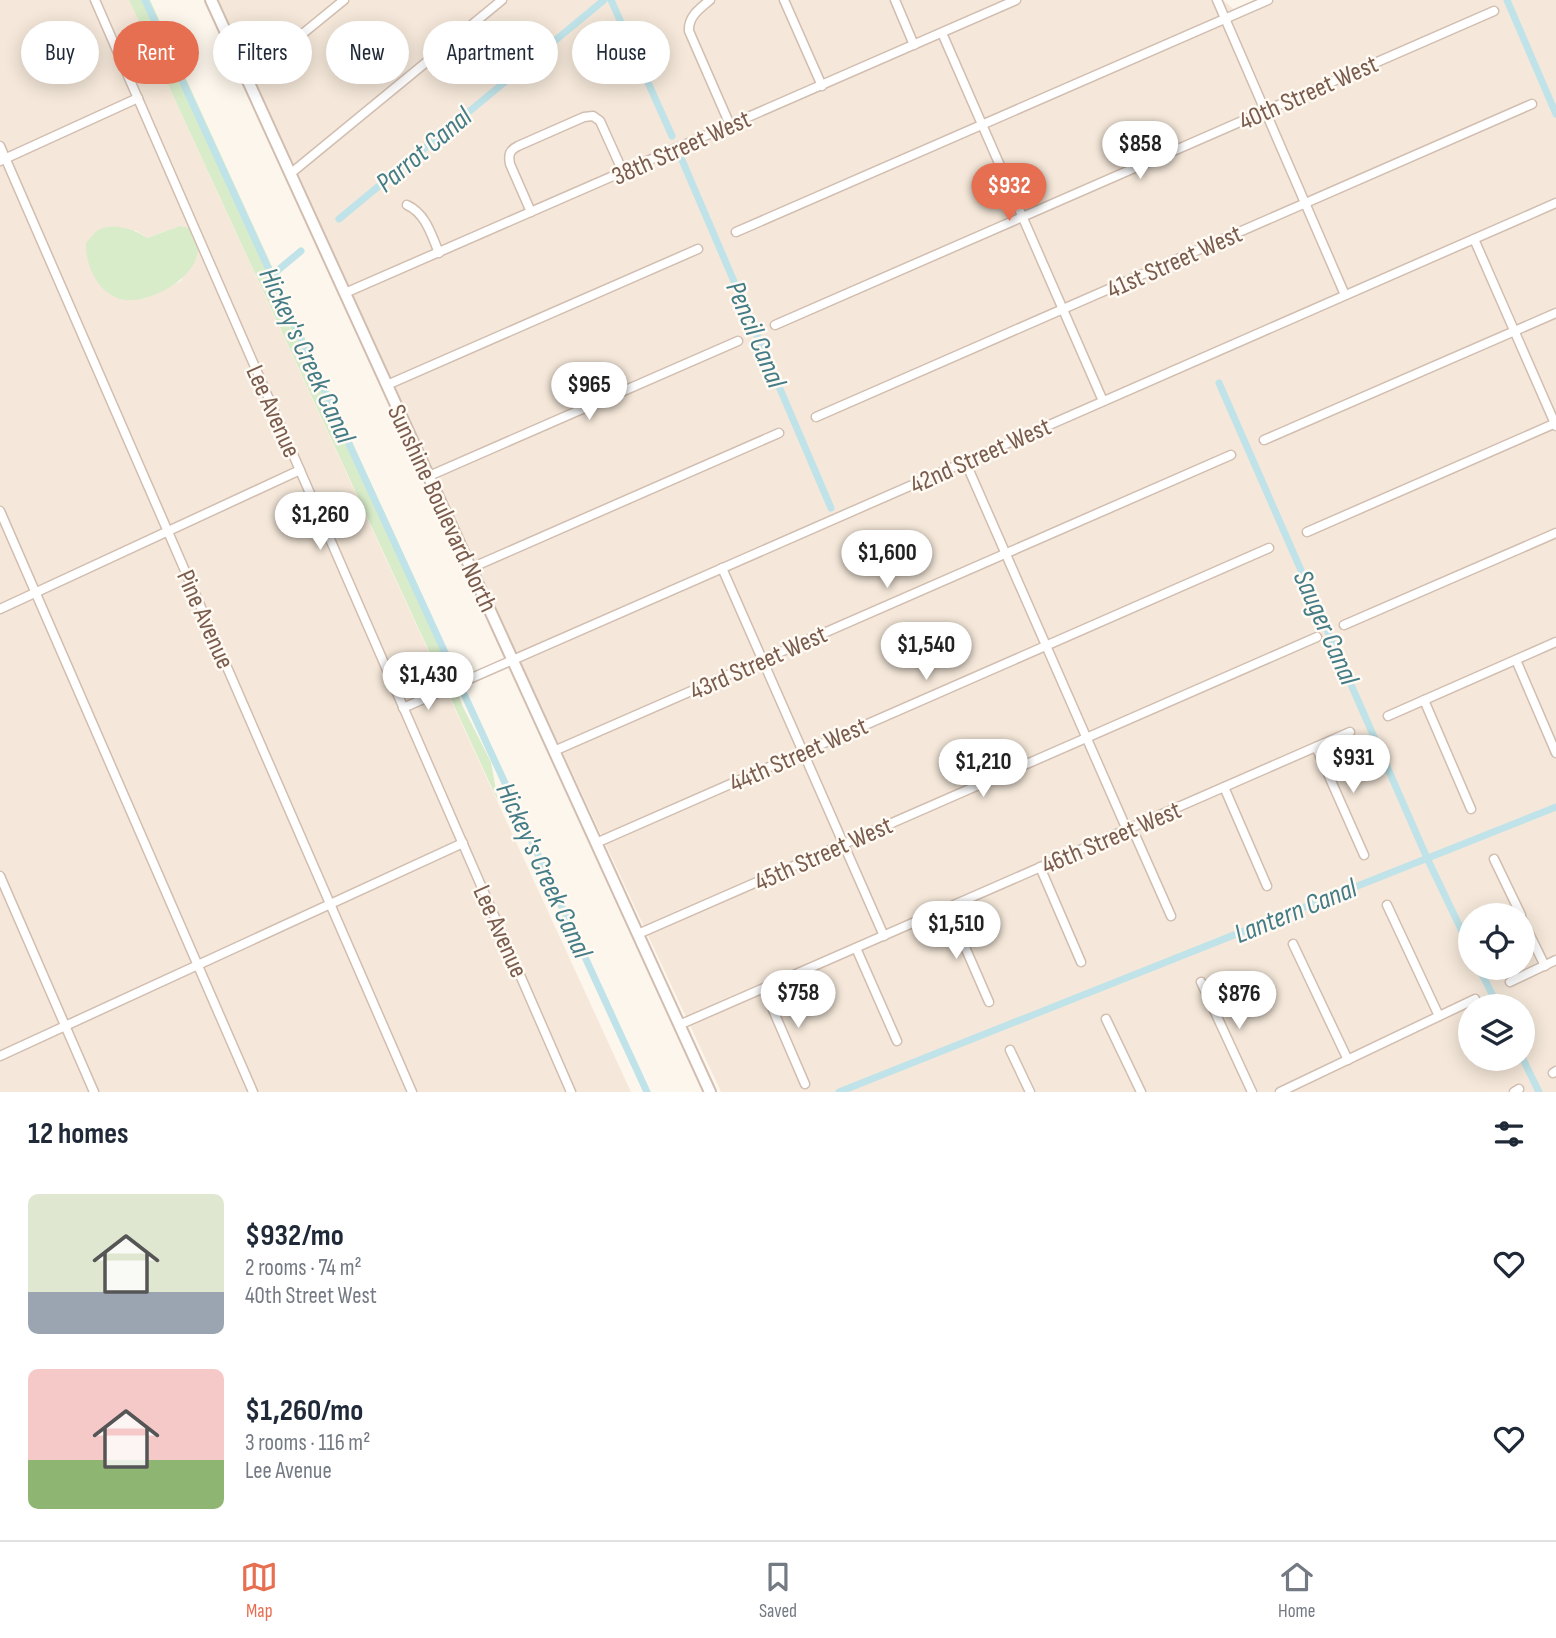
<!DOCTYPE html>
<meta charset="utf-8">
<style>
body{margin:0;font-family:"Sofia Sans Condensed",sans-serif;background:#f2f2f3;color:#1f2937;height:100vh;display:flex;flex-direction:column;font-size:26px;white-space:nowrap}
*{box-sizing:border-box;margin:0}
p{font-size:23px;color:#747a83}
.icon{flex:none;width:38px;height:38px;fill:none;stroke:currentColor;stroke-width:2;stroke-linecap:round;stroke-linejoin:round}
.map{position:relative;height:1092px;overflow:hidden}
.sheet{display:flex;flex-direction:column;background:#fff;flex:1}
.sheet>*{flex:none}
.top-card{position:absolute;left:21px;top:21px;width:700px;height:63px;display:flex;gap:14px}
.controls{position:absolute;left:1458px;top:903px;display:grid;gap:14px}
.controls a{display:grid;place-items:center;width:77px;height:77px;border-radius:50%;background:#fff;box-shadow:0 4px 18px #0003;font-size:35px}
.price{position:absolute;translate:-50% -60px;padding:0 16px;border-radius:24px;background:#fff;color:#222;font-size:23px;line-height:46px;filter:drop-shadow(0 2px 4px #0008)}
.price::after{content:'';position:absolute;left:50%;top:42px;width:21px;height:16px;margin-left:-10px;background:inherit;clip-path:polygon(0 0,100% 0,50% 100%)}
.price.on{background:#e76f51;color:#fff}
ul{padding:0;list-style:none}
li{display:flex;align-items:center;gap:21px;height:175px;padding:0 28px}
li span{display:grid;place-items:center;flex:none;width:196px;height:140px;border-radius:10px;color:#555}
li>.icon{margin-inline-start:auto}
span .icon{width:84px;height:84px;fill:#fffc;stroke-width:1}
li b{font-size:30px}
h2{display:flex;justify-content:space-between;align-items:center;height:84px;padding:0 28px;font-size:30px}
.tag{padding:0 24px;border-radius:32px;background:#fff;box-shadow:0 4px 18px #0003;font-size:24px;line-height:63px}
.tag.on{background:#e76f51;color:#fff}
.menu{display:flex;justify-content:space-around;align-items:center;height:98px;border-top:2px solid #e0e1e3;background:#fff;font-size:19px;color:#747a83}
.menu a{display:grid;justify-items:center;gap:4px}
.menu .on{color:#e76f51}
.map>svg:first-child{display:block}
</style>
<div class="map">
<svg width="1556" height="1092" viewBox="0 0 1556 1092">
<rect width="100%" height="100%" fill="#fdf6ec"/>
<g fill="#f5e8da" fill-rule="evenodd">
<path d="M0 0H129L631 1092H0ZM180 226 190 228 197 243 181 281 144 299 125 300 110 294 101 285 135 230 147 238Z"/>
<path d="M215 0H1223L1239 14 1272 0H1556V1092H721L371 341ZM1470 915H1522V968H1470ZM1470 1006H1522V1059H1470Z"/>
</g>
<g fill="#d8ecc9">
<polygon points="129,0 150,0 435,623 435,631 463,707 491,762 498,801"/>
<path d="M180 226 190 228C192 232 196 238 197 243 205 274 151 304 125 300 99 296 85 266 86 243 89 239 94 233 98 230 114 222 134 229 147 238Z"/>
</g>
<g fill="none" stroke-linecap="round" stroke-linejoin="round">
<g stroke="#bfe3e8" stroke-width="7">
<polyline points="145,0 647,1092"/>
<polyline points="611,0 672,136"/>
<polyline points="1507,0 1556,114"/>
<polyline points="682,160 831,508"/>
<polyline points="339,219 604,0"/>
<polyline points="271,276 301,251"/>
<polyline points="1219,383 1427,858 1470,948"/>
<polyline points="1479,968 1498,1006"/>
<polyline points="1522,1057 1539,1092"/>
<polyline points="839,1092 1556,807"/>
</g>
<g stroke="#d1beb0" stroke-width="11">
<g id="minor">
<polyline points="95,0 571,1092"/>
<path d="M710 0C699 9 688 17 689 31L730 125"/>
<polyline points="784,0 822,86"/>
<polyline points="895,0 914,45"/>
<polyline points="1217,0 1345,295"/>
<polyline points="942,33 1103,401"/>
<polyline points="245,76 263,66 344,0"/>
<polyline points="0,146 412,1092"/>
<polyline points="0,161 138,98"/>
<polyline points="290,174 502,0"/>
<path d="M407 205C426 214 431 234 439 253"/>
<path d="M531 212 510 164C508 154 510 150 518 146L584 117 593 116 600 121 623 172"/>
<polyline points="736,232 1268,0"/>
<polyline points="1474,239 1556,426"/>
<polyline points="345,293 1016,0"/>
<polyline points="775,325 1494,11"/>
<polyline points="387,385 698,249"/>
<polyline points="816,417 1532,104"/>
<polyline points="1264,440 1556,313"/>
<polyline points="965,461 1127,830 1136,837 1171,916"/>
<polyline points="429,476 738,341"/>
<polyline points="0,511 253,1092"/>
<polyline points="1307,532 1556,423"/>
<polyline points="471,568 779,433"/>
<polyline points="722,568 884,936"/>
<polyline points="0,609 300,470"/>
<polyline points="1344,625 1556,533"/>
<polyline points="1516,660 1556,753"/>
<polyline points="1424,700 1471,809"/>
<polyline points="403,708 1556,203"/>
<polyline points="1388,716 1556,642"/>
<polyline points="1316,747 1364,855"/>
<polyline points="554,751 1231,455"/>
<polyline points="1224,787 1267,886"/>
<polyline points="596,843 1269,548"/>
<polyline points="1494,859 1521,915"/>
<polyline points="1040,867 1081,962"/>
<polyline points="0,876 94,1092"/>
<polyline points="1387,905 1439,1016"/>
<polyline points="948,908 989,1002"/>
<polyline points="1522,919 1545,966"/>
<polyline points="638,934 1317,637"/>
<polyline points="1293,944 1348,1060"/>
<polyline points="856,948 897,1041"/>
<polyline points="1201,982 1252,1092"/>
<polyline points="1510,982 1556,960"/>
<polyline points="764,989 805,1084"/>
<polyline points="1106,1019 1141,1092"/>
<polyline points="679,1025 1350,732"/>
<polyline points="1010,1050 1030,1092"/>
<polyline points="0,1056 463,843"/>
<polyline points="1553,1073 1556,1071"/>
<polyline points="1280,1092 1475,999"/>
<polyline points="1514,1092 1519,1089"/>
</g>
</g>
<g stroke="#d1beb0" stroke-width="14">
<polyline id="tertiary" points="211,0 710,1092"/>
</g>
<use href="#minor" stroke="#fff" stroke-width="8"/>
<use href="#tertiary" stroke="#fff" stroke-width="10"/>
</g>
<g text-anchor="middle" stroke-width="5" stroke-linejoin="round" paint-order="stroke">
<g font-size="26" fill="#7a5c4d" stroke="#fffaf3">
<text transform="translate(1308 92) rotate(-24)" y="9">40th Street West</text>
<text transform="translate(681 147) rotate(-24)" y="9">38th Street West</text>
<text transform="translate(1174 261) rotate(-24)" y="9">41st Street West</text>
<text transform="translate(274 411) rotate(66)" y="9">Lee Avenue</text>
<text transform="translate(980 455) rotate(-24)" y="9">42nd Street West</text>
<text transform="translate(443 508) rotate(65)" y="9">Sunshine Boulevard North</text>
<text transform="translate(206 619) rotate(66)" y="9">Pine Avenue</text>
<text transform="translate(758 662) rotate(-24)" y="9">43rd Street West</text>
<text transform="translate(798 754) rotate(-24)" y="9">44th Street West</text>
<text transform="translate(1111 837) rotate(-23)" y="9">46th Street West</text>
<text transform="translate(823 853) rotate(-24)" y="9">45th Street West</text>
<text transform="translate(501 931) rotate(66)" y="9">Lee Avenue</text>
</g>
<g font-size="28" font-style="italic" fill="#437c86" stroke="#fffaf3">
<text transform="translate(423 149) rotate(-40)" y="10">Parrot Canal</text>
<text transform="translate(757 334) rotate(67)" y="10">Pencil Canal</text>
<text transform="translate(308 355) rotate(65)" y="10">Hickey's Creek Canal</text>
<text transform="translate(1327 627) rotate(66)" y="10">Sauger Canal</text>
<text transform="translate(545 870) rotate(65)" y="10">Hickey's Creek Canal</text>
<text transform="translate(1295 910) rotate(-22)" y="10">Lantern Canal</text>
</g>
</g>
</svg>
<div class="controls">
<a><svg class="icon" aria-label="locate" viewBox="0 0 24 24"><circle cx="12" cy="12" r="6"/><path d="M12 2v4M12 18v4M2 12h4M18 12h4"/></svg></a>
<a><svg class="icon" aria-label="layers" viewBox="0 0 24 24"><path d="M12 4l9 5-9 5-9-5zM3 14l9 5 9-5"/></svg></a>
</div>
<b class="price" style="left:1140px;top:181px">$858</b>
<b class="price on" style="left:1009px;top:223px">$932</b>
<b class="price" style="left:589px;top:422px">$965</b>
<b class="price" style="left:320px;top:552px">$1,260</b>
<b class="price" style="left:887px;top:590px">$1,600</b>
<b class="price" style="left:926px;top:682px">$1,540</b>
<b class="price" style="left:428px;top:712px">$1,430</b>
<b class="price" style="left:1353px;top:795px">$931</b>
<b class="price" style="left:983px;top:799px">$1,210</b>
<b class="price" style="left:956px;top:961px">$1,510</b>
<b class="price" style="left:798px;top:1030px">$758</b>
<b class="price" style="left:1239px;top:1031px">$876</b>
<div class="top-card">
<a class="tag">Buy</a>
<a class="tag on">Rent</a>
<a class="tag">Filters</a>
<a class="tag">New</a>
<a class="tag">Apartment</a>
<a class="tag">House</a>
</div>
</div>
<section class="sheet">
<h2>12 homes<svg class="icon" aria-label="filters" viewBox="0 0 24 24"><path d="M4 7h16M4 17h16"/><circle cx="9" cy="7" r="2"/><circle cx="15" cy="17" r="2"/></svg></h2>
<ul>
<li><span style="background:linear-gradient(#dfe7d0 70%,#9aa5b1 0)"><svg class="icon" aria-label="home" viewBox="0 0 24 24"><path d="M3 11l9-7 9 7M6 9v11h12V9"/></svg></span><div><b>$932/mo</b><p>2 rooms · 74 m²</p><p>40th Street West</p></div><svg class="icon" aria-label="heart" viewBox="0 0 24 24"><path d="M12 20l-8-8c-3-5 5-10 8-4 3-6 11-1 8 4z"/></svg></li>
<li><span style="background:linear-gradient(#f6c9c9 65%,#8fb573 0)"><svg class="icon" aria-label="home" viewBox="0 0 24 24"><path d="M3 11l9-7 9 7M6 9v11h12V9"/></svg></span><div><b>$1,260/mo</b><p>3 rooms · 116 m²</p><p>Lee Avenue</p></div><svg class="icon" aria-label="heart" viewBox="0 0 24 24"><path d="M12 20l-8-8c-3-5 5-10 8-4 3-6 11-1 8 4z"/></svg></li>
</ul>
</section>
<nav class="menu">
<a class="on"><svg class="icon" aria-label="map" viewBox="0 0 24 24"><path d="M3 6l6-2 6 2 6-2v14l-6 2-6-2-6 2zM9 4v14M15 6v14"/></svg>Map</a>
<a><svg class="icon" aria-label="saved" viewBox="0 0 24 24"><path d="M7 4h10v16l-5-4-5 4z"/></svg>Saved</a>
<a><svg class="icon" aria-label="home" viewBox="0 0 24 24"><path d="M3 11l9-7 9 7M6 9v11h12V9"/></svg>Home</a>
</nav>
